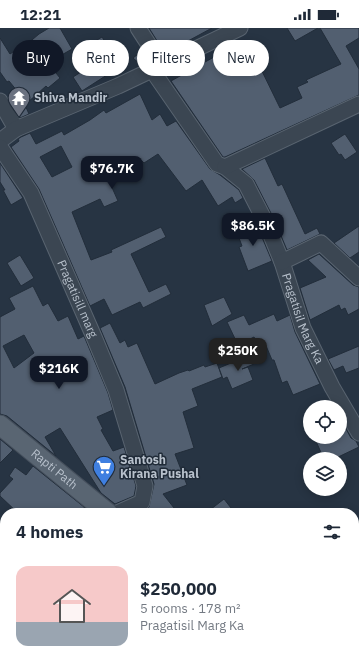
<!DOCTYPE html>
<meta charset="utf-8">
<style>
body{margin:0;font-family:"IBM Plex Sans",sans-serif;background:#f2f2f3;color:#1f2937;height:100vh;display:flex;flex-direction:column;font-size:15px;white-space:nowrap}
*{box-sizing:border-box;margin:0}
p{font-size:13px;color:#747a83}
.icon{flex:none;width:22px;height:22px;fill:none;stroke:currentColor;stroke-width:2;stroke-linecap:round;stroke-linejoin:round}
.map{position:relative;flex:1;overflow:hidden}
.side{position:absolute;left:0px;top:480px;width:359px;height:156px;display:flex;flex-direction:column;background:#fff;border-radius:16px 16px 0 0;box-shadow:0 2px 10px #0003}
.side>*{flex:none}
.banner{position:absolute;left:12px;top:12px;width:335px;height:36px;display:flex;gap:8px}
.buttons{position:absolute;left:303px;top:372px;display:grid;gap:8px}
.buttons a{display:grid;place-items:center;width:44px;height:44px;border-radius:50%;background:#fff;box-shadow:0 2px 10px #0003;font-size:20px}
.price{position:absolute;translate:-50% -34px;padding:0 9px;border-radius:8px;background:#111827;color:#fff;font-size:13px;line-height:26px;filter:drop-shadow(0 1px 2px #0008)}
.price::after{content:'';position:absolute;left:50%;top:24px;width:12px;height:9px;margin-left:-6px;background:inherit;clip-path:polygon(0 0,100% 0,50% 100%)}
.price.on{background:#222;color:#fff}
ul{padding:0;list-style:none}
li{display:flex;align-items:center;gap:12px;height:100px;padding:0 16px}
li span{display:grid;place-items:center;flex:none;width:112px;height:80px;border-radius:12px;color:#555}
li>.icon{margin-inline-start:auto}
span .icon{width:48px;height:48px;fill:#fffc;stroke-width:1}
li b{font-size:17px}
h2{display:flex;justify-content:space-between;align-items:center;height:48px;padding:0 16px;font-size:17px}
.tag{padding:0 14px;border-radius:18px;background:#fff;box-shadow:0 2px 10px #0003;font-size:14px;line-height:36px}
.tag.on{background:#111827;color:#fff}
.status{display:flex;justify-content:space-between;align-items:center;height:28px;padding:0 20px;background:#fff;direction:ltr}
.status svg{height:11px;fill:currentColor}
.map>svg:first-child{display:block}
</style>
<div class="status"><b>12:21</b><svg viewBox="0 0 49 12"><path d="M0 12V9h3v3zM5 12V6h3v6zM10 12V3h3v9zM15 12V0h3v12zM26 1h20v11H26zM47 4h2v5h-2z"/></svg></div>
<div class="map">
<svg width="359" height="636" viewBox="0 0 359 636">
<rect width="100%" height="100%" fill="#273443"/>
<g fill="#525f70" stroke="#222d3a" fill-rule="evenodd">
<polygon points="49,0 60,0 72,21 48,35 60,50 48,60 46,58 27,75 9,53 7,54 0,44 0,10 10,26 19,20 20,22 39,6"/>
<polygon points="149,0 212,0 188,13 164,24"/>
<polygon points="287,0 318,0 295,13"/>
<polygon points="320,0 359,0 359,10 346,18 359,41 359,67 225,129 223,129 171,53 223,24 224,25 240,16 242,18 250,14 262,35 259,37 280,80 302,70 297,59 308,54 306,52 341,36"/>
<polygon points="102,9 121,38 82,63 73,49 97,34 87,18"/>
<polygon points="142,23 149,33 141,37 133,30"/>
<path d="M140 66 152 92 160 86 167 98 176 93 210 141 220 147 239 162 243 170 235 175 232 169 218 178 202 152 186 163 158 126 144 135 142 133 110 155 118 173 104 179 100 171 72 184 91 232 112 224 111 222 161 199 166 209 131 226 149 264 166 256 171 266 143 280 140 274 112 287 104 271 90 278 39 161 11 119 19 113 18 111 21 109 30 105 36 116 62 103 64 107 90 92 104 82 106 85ZM61 118 72 139 52 149 40 129Z"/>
<polygon points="25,77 29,86 20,90 16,82"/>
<polygon points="345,106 357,124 345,132 341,126 339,127 331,115"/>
<polygon points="265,130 278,158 282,156 305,206 317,200 320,206 287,222 274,191 254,152 242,141"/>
<polygon points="0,135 23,170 11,177 3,162 5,162 0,154"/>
<polygon points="256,195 272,233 248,243 239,219 242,218 236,202"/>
<polygon points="359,198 359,224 350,230 334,215"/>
<polygon points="319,226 353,257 359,259 359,281 348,287 345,280 341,282 339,277 310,292 300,260 326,249 308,232"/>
<polygon points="20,227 34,250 21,258 7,235"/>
<path d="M33 258 43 278 48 275 58 293 68 288 78 311 84 308 108 365 113 382 97 389 103 401 101 402 113 423 124 419 136 458 134 468 115 476 101 465 60 400 45 409 56 428 7 388 0 386V289L15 281 9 270ZM24 307 34 325 14 340 3 318Z"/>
<polygon points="224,269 232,286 212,298 204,277"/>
<polygon points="274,286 277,293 290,287 295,304 320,356 293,367 287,353 282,355 274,332 272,332 264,313 258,316 254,309 238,317 227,294 244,287 249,297"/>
<polygon points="110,295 120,315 125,312 128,319 137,315 155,356 179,345 188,342 189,343 204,337 205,339 217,335 222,349 192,361 198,378 183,384 194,420 175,426 187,457 163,466 178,485 139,485 149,479 154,456 125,359 100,300"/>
<polygon points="359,318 359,340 346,345 343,338 334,342 328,331"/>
<polygon points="250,327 254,336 242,341 248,339 253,352 232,361 227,349 223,351 219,340"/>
<polygon points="340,390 351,410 356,413 359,419 334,431 324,431 314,409 340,409"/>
<polygon points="0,411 13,422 0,435"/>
<polygon points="33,438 84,479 87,485 18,485 0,468 0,465 13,451 9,448 15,439 26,447"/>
<polygon points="224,471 235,485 206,485"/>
</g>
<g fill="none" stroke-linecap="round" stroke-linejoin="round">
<g stroke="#596470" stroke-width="17">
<g id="minor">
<polyline points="138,0 162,37"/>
<path id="s1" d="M152 42 217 136 225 139 246 156 266 195 282 234 303 300 332 359 359 405"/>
<polyline points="0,73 16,101"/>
<polyline points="0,113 16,101 118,58 240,0"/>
<path id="s2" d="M0 119 31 165 94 309 116 362 145 458 142 474 117 485"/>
<polyline points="225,139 359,76"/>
<polyline points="282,234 321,215 359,250"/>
<polyline points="0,578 5,575"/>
<polyline points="354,605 359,603"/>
<polyline points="39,631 42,636"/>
</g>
</g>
<g stroke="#454f5c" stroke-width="21">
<g id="major">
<path id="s3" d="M0 397 108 485"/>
<polyline points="335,631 343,636"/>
</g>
</g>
<use href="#minor" stroke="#3b4652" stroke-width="15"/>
<use href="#major" stroke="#596572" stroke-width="19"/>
</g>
<defs>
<g id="temple-pin" transform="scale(1.15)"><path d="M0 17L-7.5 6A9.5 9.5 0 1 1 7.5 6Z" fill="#6b7280" stroke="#202b38"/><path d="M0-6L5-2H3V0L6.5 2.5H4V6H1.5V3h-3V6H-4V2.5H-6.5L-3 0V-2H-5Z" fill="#fff"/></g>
<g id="supermarket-pin" transform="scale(1.15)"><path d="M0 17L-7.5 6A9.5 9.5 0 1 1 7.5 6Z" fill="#3f7fe0" stroke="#202b38"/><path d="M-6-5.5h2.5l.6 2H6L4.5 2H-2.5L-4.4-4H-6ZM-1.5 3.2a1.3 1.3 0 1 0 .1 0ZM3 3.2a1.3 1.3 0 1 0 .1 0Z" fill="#fff"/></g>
</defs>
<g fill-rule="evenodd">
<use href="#temple-pin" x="19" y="70"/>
<use href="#supermarket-pin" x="104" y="439"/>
</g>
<g text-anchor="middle" stroke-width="3" stroke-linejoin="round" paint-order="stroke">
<g font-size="12" font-weight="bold" fill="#b8c1cc" stroke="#202b38" text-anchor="start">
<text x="34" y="74">Shiva Mandir</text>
<text x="120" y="436">Santosh<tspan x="120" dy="14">Kirana Pushal</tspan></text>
</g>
<g font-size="12" fill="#b8c1cc" stroke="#202b38">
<text dy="4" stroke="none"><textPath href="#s2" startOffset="171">Pragatisill marg</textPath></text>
<text dy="4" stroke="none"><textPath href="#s1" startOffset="296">Pragatisil Marg Ka</textPath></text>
<text dy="4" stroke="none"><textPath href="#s3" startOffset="70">Rapti Path</textPath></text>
</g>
</g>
</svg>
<div class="buttons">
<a><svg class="icon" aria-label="locate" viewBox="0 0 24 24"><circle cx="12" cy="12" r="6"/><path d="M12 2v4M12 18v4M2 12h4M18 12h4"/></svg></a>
<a><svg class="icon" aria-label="layers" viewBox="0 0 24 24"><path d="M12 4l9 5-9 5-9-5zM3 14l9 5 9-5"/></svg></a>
</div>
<b class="price" style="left:112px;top:162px">$76.7K</b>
<b class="price" style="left:253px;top:219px">$86.5K</b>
<b class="price on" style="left:238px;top:344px">$250K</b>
<b class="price" style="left:59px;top:362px">$216K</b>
<div class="banner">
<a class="tag on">Buy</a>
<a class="tag">Rent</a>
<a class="tag">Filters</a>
<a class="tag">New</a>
</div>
<section class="side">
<h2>4 homes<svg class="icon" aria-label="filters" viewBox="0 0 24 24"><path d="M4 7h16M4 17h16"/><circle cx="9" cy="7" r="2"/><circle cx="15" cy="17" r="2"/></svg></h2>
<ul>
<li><span style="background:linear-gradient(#f6c9c9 70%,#9aa5b1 0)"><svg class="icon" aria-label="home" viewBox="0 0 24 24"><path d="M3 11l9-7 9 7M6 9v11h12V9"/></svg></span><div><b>$250,000</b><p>5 rooms · 178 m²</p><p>Pragatisil Marg Ka</p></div></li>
</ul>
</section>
</div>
